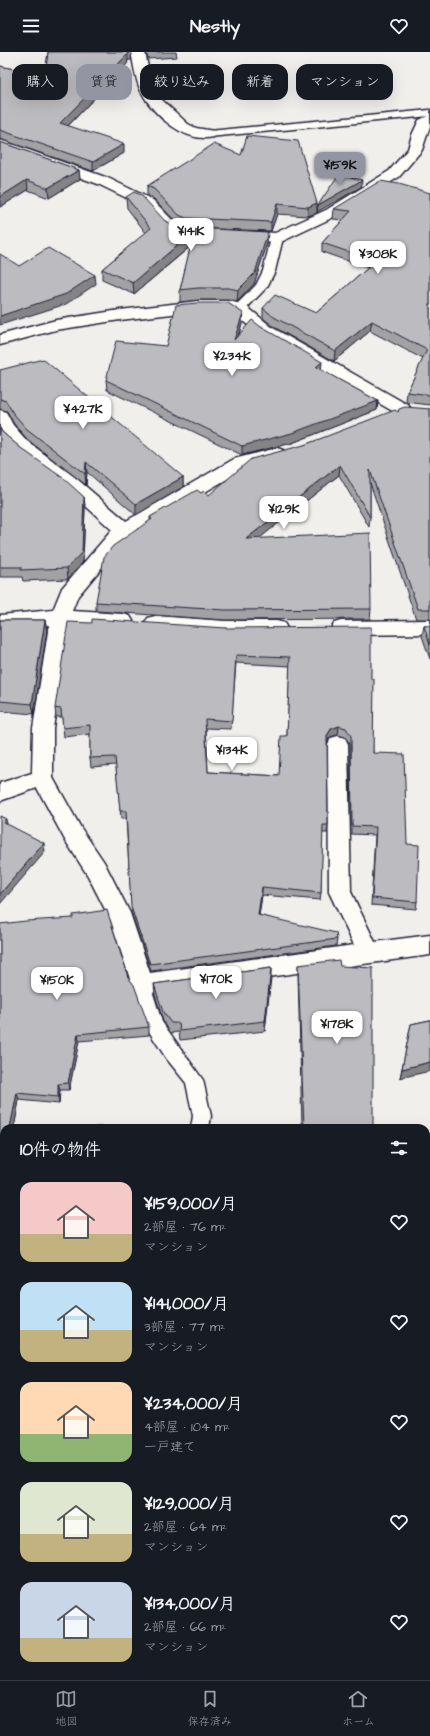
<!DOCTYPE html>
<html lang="ja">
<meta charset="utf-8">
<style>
body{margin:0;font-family:"Architects Daughter","Klee One",sans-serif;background:#20242c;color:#f1f3f6;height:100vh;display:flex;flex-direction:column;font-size:15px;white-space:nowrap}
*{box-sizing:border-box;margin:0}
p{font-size:13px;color:#9ea1a6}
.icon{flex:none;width:22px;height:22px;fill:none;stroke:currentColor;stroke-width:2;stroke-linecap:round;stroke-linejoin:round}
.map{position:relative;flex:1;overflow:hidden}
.panel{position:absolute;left:0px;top:1072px;width:430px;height:556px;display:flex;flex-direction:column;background:#171b24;border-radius:12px 12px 0 0;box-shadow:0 4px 16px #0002}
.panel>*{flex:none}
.hud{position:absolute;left:12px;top:12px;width:406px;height:36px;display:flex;gap:8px}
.price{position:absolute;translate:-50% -34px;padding:0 9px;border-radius:8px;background:#fff;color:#222;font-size:13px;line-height:26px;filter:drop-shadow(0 1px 2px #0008)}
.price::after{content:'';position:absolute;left:50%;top:24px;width:12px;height:9px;margin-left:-6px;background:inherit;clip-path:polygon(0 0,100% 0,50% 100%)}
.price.on{background:#9495a2;color:#111}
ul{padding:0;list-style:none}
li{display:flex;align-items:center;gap:12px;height:100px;padding:0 20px}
li span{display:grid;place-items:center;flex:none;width:112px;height:80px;border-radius:12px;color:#555}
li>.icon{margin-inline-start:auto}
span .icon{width:48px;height:48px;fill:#fffc;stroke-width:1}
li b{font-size:17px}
h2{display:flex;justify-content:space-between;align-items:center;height:48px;padding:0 20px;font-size:17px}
.pill{padding:0 14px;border-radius:12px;background:#171b24;box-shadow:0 4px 16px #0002;font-size:14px;line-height:36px}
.pill.on{background:#9495a2;color:#111}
header{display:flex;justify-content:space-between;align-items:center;height:52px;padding:0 20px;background:#171b24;font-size:18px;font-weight:700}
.menu{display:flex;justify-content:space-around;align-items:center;height:56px;border-top:1px solid #363941;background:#171b24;font-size:11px;color:#9ea1a6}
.menu a{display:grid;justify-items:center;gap:2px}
.menu .on{color:#9495a2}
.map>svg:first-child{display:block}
</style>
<header><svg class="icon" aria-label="menu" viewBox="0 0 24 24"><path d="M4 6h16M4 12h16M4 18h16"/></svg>Nestly<svg class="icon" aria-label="heart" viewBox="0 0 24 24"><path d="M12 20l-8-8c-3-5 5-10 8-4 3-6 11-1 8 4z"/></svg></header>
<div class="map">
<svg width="430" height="1628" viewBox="0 0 430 1628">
<rect width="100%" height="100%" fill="#f0efec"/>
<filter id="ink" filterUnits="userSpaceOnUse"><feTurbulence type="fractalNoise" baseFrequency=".025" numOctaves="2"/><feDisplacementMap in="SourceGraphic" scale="8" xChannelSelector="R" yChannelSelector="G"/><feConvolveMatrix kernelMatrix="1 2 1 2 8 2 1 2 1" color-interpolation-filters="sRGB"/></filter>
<g filter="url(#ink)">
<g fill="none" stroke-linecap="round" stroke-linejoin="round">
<g stroke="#22223b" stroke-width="3">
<g id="lane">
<polygon points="430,58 430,64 209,85 204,82 209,79"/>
<polygon points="277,183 281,184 283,186 275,219 267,235 243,260 235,260 233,257 235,254 256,233 263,219 271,186 273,184"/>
<polygon points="142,925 148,927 150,932 162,970 203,1028 211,1064 209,1076 191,1076 193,1064 186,1031 166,1006 148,978 134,932 136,927"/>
</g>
</g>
<g stroke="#22223b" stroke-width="3">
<g id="street">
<path d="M131 0H145L151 30 160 46 188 72 196 76 214 79 216 82 214 85C185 92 153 63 141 39 135 27 134 13 131 0Z"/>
<polygon points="430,63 430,74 422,98 399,125 336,164 283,189 277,191 237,188 231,186 229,183 231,180 237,178 275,181 326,158 389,119 408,97 412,83 419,68"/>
<polygon points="0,88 108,126 153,148 178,174 186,177 197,179 199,182 197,185 183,187 166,180 143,154 98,132 0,97"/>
<polygon points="198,249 229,249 245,253 273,276 408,353 411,357 408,361 402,363 396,361 261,284 233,261 228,259 198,259 120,268 56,278 0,293 0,283 56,268 120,258"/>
<polygon points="0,358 6,360 13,373 27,389 77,427 126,469 234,407 277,396 283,398 286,402 283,406 246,416 131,483 123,490 78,544 72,559 123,562 130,564 133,569 130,574 123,576 69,573 53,676 53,726 81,776 104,810 130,861 150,921 354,893 329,840 328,692 331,686 338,684 345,686 348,692 351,840 375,890 430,883 430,903 142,942 134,939 111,869 88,824 65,788 37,736 0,749 0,731 32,721 33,676 49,573 0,577 0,563 53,558 62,536 112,478 65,435 24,406 5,389 0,381"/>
<polygon points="155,564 225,569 277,569 284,571 287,576 284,581 277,583 225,583 155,578 148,576 145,571 148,566"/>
<polygon points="430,568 430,582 341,583 334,581 331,576 334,571 341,569"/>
<polygon points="426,1171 430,1173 430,1206 426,1204"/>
</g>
</g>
<g stroke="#22223b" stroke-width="3">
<g id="primary">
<polygon points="430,1152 430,1176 426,1177 426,1153"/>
<polygon points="0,1164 4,1164 4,1190 0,1188"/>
</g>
</g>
<use href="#lane" fill="#fdfcf7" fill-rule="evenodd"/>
<use href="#street" fill="#fdfcf7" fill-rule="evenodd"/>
<use href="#primary" fill="#fdfcf7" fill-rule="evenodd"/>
</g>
<g fill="#a2a2a5" stroke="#22223b" fill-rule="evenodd">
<polygon points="48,0 131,0 131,8 128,8 127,12 68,74 124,101 93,119 0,87 0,14 45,24"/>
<polygon points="146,0 176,0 177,5 148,7"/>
<polygon points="0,90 79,118 80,127 49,146 28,138 0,155"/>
<polygon points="147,134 317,151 317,161 308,164 277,162 271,179 189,176 267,192 254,232 237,250 229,248 198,248 180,250 180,238 191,194 134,242 102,228 102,217 146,181 127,156 126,145 165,169 176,175 186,175 179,173 154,147 147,144"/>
<polygon points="430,141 430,353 406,350 407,340 423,307 370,279 334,309 274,275 263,266 263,256 316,261 368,216 322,200 322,191 343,168 333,167 334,157"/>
<polygon points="242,271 239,283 261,275 321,318 378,349 377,358 292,391 242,403 107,338 106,328 166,294"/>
<polygon points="0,318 183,425 183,435 136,463 87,420 86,433 28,388 14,372 7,359 0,357"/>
<polygon points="430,357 430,567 416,567 370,431 370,465 369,475 339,423 258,487 371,557 370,567 225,568 96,559 96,550 150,469 150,465 201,441 209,443 304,393 398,360"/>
<polygon points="0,376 2,380 22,397 84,445 85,455 83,510 68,527 23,529 22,525 0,525"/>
<polygon points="0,568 45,568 47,578 34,662 0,659"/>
<polygon points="424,574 430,574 430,607 422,584"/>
<path d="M225 576 371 627 373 701 407 792 417 850 416 857 371 853 375 783 351 782 350 692 345 685 338 683 330 685 327 690 328 773 327 781H322L321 841 320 848 262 843 259 863 337 887 336 894 151 919 132 863 126 767H121L116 713 91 715 90 706V682L64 685 62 665H56L55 656ZM236 611 290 614 287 684 279 724 208 720 206 676 231 677Z"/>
<polygon points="0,872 128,925 149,975 149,983 79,989 69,1038 60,1038 59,1052 19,1048 14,1076 4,1076 3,1127 0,1127"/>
<polygon points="298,913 340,914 373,1076 302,1076 298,922"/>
<polygon points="271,916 265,979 180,988 179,980 171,981 163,969 155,942 154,932"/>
<polygon points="430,968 400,1026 411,972"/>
<polygon points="430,1233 430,1319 426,1320 426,1234"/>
<rect x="0" y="1287" width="4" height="58"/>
<polygon points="0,1535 4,1535 4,1592 0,1593"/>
</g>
<g fill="#848486" stroke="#22223b">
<polygon points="128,0 128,8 127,12 61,81 60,71"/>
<polygon points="124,92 124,101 93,119 93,110"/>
<polygon points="79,118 80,127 49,146 48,136"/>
<polygon points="27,128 28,138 0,155 0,145"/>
<polygon points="362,128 361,135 317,160 318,153"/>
<polygon points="317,151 317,161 308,164 308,155"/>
<polygon points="277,152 277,162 271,179 271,170"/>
<polygon points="194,179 194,191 134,242 133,231"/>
<polygon points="268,180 267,192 254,232 237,250 238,238"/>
<polygon points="95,223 96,232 66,252 0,273 0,264"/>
<polygon points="243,261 242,271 234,297 234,288"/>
<polygon points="372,269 370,279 334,309 335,299"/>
<polygon points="322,310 321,320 316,315"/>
<polygon points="378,349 377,358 292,391 242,403 242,394"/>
<polygon points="86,410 87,420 86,433 85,422"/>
<polygon points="340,413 339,423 246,497 246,487"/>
<polygon points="183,425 183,435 136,463 136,452"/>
<polygon points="84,445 85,455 83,510 68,527 67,516"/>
<polygon points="45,568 47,578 34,662 32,652"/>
<polygon points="339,674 338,683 330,685 326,692 327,684 331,677"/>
<polygon points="6,767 8,776 3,770"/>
<polygon points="44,791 45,800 0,852 0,842"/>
<polygon points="262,835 262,843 258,871 258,863"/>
<polygon points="271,916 271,926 265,979 265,969"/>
<polygon points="78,982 79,989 69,1038 68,1031"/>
<polygon points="430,1010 430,1019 400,1026 402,1017"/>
<polygon points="58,1032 60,1038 59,1052 58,1045"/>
<polygon points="17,1041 19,1048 14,1076 10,1076"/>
<polygon points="4,1107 4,1123 3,1127 1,1121"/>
<polygon points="0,1223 2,1228 0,1238"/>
</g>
<g fill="#bcbcc0" stroke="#22223b" fill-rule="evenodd">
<polygon points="48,0 128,0 127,3 60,71 124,92 93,110 0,78 0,14 45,24"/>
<polygon points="247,84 298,89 317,151 308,155 277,152 271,170 186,166 179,163 154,137 147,134 214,92 241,103"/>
<polygon points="0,90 79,118 48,136 27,128 0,145"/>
<polygon points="339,122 362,128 318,153"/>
<polygon points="380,129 399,132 430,141 430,343 407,340 427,298 372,269 335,299 274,265 263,256 275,243 316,261 376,209 322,191 351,159 334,157"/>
<polygon points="134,140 142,144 165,169 176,175 268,180 255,221 238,238 229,236 198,236 180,238 194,179 133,231 102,217 151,176 126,145"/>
<polygon points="48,196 95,223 66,242 0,264 0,202 19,214"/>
<polygon points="198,251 228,251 243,261 234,288 252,268 261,275 322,310 316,315 378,349 292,381 242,394 106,328 116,289 166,294 176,253"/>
<polygon points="43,307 183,425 136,452 86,410 85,422 27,377 13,361 6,349 0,347 0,318"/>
<polygon points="405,355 430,357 430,557 418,557 370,418 370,465 340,413 246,487 370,481 371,557 225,558 96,550 104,505 113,494 152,467 150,465 197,438 201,441 204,439 209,443 251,407 304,393 395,358 398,360 399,357"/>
<polygon points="0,376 2,380 22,397 63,426 84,445 82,500 67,516 21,518 21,515 0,515"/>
<path d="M92 567 225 576 371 575V627H374L373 701 404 702 407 792 419 793 417 850 372 846 376 775 352 774 351 684 346 676 339 674 331 677 327 684 328 773H323L321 841 262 835 258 863 336 881 337 887 150 912 131 855 126 759H120L115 705 90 706V673L63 676 61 657 55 656 68 570 92 571ZM236 603 290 605 287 684H281L279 724 208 720 205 667 232 669Z"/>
<polygon points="0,568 45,568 32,652 0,649"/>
<polygon points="424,574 430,574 430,593"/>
<polygon points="0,764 6,767 3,770 44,791 0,842"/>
<polygon points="107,858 128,925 134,933 149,975 78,982 68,1031 58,1032 58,1045 17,1041 10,1076 4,1076 4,1107 1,1121 0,1120 0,872 26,869 73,866 73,863"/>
<polygon points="339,908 340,914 373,916 373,1076 304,1076 298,913"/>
<polygon points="271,916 265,969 180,979 179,971 171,971 163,960 154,932"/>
<polygon points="430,968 430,1010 402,1017 411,972"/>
<polygon points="95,1075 196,1075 201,1076 95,1076"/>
<polygon points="430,1233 430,1314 426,1315 426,1234"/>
<rect x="0" y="1287" width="4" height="53"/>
<polygon points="0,1535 4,1535 4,1589 0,1590"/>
</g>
</g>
</svg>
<b class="price on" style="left:340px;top:134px">¥159K</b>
<b class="price" style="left:191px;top:200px">¥141K</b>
<b class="price" style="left:378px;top:223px">¥308K</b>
<b class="price" style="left:232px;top:325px">¥234K</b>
<b class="price" style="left:83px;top:378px">¥427K</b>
<b class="price" style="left:284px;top:478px">¥129K</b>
<b class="price" style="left:232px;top:719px">¥134K</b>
<b class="price" style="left:216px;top:948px">¥170K</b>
<b class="price" style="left:57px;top:949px">¥150K</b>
<b class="price" style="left:337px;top:993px">¥178K</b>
<div class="hud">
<a class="pill">購入</a>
<a class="pill on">賃貸</a>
<a class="pill">絞り込み</a>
<a class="pill">新着</a>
<a class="pill">マンション</a>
</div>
<section class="panel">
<h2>10件の物件<svg class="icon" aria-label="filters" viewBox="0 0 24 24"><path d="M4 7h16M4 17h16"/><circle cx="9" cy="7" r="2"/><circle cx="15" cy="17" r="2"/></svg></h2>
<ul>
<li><span style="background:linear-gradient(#f6c9c9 65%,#c2b280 0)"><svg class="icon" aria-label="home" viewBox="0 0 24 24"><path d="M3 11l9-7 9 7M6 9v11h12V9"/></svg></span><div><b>¥159,000/月</b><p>2部屋 · 76 m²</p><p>マンション</p></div><svg class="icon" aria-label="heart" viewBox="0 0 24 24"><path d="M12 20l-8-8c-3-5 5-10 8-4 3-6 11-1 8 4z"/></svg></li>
<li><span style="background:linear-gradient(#bfe0f5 60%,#c2b280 0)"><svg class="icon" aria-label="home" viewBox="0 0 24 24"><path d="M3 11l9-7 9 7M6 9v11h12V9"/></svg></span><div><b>¥141,000/月</b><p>3部屋 · 77 m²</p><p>マンション</p></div><svg class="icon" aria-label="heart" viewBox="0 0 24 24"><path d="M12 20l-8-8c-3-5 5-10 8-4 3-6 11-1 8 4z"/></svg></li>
<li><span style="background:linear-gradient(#ffd9b3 65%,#8fb573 0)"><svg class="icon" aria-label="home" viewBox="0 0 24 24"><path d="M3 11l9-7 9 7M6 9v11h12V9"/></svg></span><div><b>¥234,000/月</b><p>4部屋 · 104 m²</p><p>一戸建て</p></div><svg class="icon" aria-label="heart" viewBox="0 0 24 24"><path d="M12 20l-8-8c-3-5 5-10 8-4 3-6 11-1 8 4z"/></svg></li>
<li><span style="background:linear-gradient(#dfe7d0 65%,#c2b280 0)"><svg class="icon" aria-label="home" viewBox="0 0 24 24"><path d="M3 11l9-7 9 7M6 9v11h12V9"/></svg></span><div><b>¥129,000/月</b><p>2部屋 · 64 m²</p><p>マンション</p></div><svg class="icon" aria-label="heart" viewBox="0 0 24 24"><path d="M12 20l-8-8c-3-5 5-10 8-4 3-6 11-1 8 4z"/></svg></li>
<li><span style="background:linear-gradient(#c9d6e8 70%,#c2b280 0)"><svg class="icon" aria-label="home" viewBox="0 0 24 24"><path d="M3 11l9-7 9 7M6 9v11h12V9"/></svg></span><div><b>¥134,000/月</b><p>2部屋 · 66 m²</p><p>マンション</p></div><svg class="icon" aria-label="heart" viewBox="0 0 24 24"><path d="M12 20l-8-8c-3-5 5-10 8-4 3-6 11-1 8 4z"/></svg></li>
</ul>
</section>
</div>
<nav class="menu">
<a class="on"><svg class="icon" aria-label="map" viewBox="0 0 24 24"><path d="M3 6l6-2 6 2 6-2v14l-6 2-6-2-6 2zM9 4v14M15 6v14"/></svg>地図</a>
<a><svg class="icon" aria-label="saved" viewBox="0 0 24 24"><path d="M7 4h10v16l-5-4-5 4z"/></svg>保存済み</a>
<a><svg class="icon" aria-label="home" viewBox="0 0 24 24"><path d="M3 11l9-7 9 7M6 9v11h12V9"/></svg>ホーム</a>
</nav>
